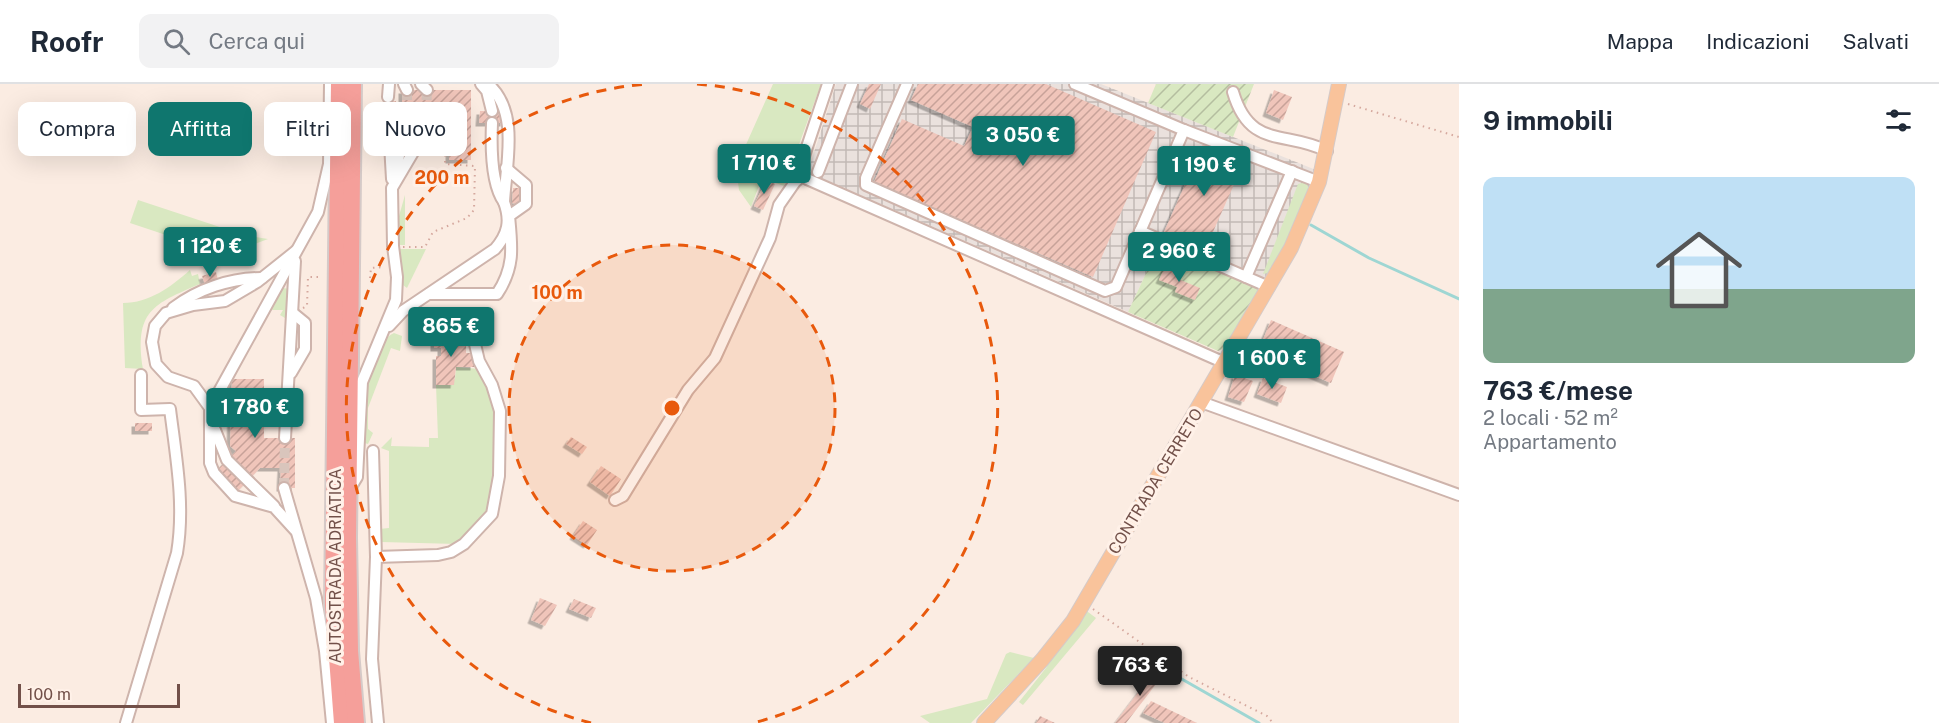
<!DOCTYPE html>
<html lang="it">
<meta charset="utf-8">
<style>
body{margin:0;font-family:"Public Sans",sans-serif;background:#f2f2f3;color:#1f2937;height:100vh;display:flex;flex-direction:column;font-size:22px;white-space:nowrap}
*{box-sizing:border-box;margin:0}
p{font-size:20px;color:#747a83}
.icon{flex:none;width:33px;height:33px;fill:none;stroke:currentColor;stroke-width:2;stroke-linecap:round;stroke-linejoin:round}
.map{position:relative;flex:1;overflow:hidden}
.panel{display:flex;flex-direction:column;background:#fff;width:480px}
.panel>*{flex:none}
.guide{position:absolute;left:18px;top:18px;width:570px;height:54px;display:flex;gap:12px}
.scale{position:absolute;left:18px;bottom:15px;width:162px;box-sizing:border-box;padding-left:6px;border:3px solid #725049;border-top:0;font-size:16px;line-height:21px;white-space:nowrap;color:#725049;-webkit-text-stroke:4px #fff1e8;paint-order:stroke}
.price{position:absolute;translate:-50% -51px;padding:0 14px;border-radius:6px;background:#0f766e;color:#fff;font-size:20px;line-height:39px;filter:drop-shadow(0 2px 3px #0008)}
.price::after{content:'';position:absolute;left:50%;top:36px;width:18px;height:14px;margin-left:-9px;background:inherit;clip-path:polygon(0 0,100% 0,50% 100%)}
.price.current{background:#222;color:#fff}
ul{padding:0;list-style:none}
li{display:grid;align-content:center;gap:12px;height:318px;padding:0 24px}
li span{display:grid;place-items:center;height:186px;border-radius:12px;color:#555}
li>.icon{margin-inline-start:auto}
span .icon{width:108px;height:108px;fill:#fffc;stroke-width:1}
li b{font-size:26px}
h2{display:flex;justify-content:space-between;align-items:center;height:72px;padding:0 24px;font-size:26px}
.chip{padding:0 21px;border-radius:12px;background:#fff;box-shadow:0 6px 24px #0002;font-size:21px;line-height:54px}
.chip.current{background:#0f766e;color:#fff}
header{display:flex;align-items:center;gap:36px;box-sizing:border-box;height:84px;padding:0 30px;background:#fff;border-bottom:2px solid #e0e1e3}
header strong{font-size:28px}
nav{display:flex;gap:33px;margin-inline-start:auto;font-size:21px}
.search{width:420px;height:54px;background:#f2f2f3;display:flex;align-items:center;gap:15px;box-sizing:border-box;padding:0 21px;border-radius:12px;color:#747a83;font-size:22px}
main{display:flex;flex:1;min-height:0}
.map>svg:first-child{display:block}
</style>
<header>
<strong>Roofr</strong>
<div class="search"><svg class="icon" aria-label="search" viewBox="0 0 24 24"><circle cx="10" cy="10" r="6"/><path d="M15 15l6 6"/></svg>Cerca qui</div>
<nav><a>Mappa</a><a>Indicazioni</a><a>Salvati</a></nav>
</header>
<main>
<div class="map">
<svg width="1459" height="639" viewBox="0 0 1459 639">
<defs>
<pattern id="industrial-grid" width="8" height="8" patternUnits="userSpaceOnUse" patternTransform="scale(1.5)"><rect width="8" height="8" fill="#eae1dd"/><path d="M0 4h8M4 0v8" fill="none" stroke="#c2b9b5"/></pattern>
<pattern id="garden-furrows" width="10" height="10" patternUnits="userSpaceOnUse" patternTransform="scale(1.5)"><rect width="10" height="10" fill="#d9e8c1"/><path d="M-1 1l2-2M0 10L10 0M9 11l2-2" fill="none" stroke="#b4be9f"/></pattern>
<pattern id="building-hatch" width="6" height="6" patternUnits="userSpaceOnUse" patternTransform="scale(1.5)"><rect width="6" height="6" fill="#f0c5ba"/><path d="M-1 1l2-2M0 6l6-6M5 7l2-2" fill="none" stroke="#c7a299"/></pattern>
<filter id="shadow"><feDropShadow dx="-3.5" dy="3.5" stdDeviation="0" flood-color="#0004"/></filter>
</defs>
<rect width="100%" height="100%" fill="#fbece2"/>
<polygon fill="url(#industrial-grid)" points="836,0 1101,0 1316,86 1311,106 1261,205 1160,159 1128,228 812,90 809,84"/>
<g fill="#d9e8c1">
<polygon points="773,0 821,0 784,102 762,94 751,123 739,106 736,83"/>
<polygon points="1306,98 1309,105 1306,113 1282,168 1268,189 1263,190 1298,100"/>
<polygon points="405,111 405,161 399,161 399,132"/>
<polygon points="138,116 244,151 268,155 226,171 130,139"/>
<polygon points="400,165 426,165 407,204 403,201"/>
<path d="M190 186 192 192 198 190 200 200C153 220 134 227 143 285L125 284 123 219C149 219 171 203 190 186Z"/>
<polygon points="283,204 290,205 288,233 285,234 280,231 283,226 272,226"/>
<path d="M394 249 402 252 400 267 391 264 368 324V345L373 349 368 360 361 358C363 332 368 260 394 249Z"/>
<polygon points="456,283 480,285 496,317 497,388 490,426 457,460 381,458 379,457 379,445 389,444 389,367 381,364 392,353 391,362 429,363 429,354 438,354 436,301 455,295"/>
<polygon points="1084,525 1096,534 1023,621 1019,618 1046,584"/>
<polygon points="1010,568 1034,574 971,639 930,639 920,632 987,615 1006,570"/>
</g>
<g fill="url(#garden-furrows)">
<polygon points="1156,0 1254,0 1233,53 1148,19"/>
<polygon points="1160,159 1261,205 1228,263 1218,267 1128,228"/>
</g>
<g fill="none" stroke-linecap="round" stroke-linejoin="round">
<g stroke="#9ed6d3" stroke-width="3">
<polyline points="1311,141 1369,174 1459,215"/>
<polyline points="1180,594 1259,639"/>
</g>
</g>
<g fill="url(#building-hatch)" filter="url(#shadow)">
<polygon points="869,0 881,0 870,25 860,20"/>
<polygon points="918,0 1046,0 1156,48 1093,193 874,98 902,35 964,62 973,43 911,16"/>
<polygon points="402,6 471,6 471,76 449,76 450,31 402,30"/>
<polygon points="1274,6 1292,13 1283,36 1266,29"/>
<polygon points="387,17 396,17 396,29 386,28"/>
<polygon points="480,27 504,27 504,39 479,39"/>
<polygon points="1203,60 1244,78 1205,166 1164,148"/>
<polygon points="766,96 775,100 763,126 754,122"/>
<polygon points="513,104 520,104 519,120 512,119"/>
<polygon points="1166,181 1181,188 1178,195 1200,204 1195,216 1175,208 1177,203 1159,196"/>
<polygon points="216,188 218,196 205,200 202,192"/>
<polygon points="1271,236 1344,268 1331,299 1278,276 1283,264 1263,256"/>
<polygon points="434,250 455,250 455,258 466,258 466,269 474,269 474,283 456,283 454,301 436,301 436,272 441,272 441,264 434,264"/>
<polygon points="1235,291 1253,297 1244,318 1228,313"/>
<polygon points="1263,294 1287,303 1281,319 1257,310"/>
<polygon points="232,295 264,295 264,354 295,354 295,404 280,404 281,384 260,384 237,408 216,387 236,367 230,362"/>
<rect x="135" y="339" width="17" height="8"/>
<polygon points="571,353 587,363 582,370 566,360"/>
<polygon points="601,382 621,395 610,412 590,398"/>
<polygon points="583,437 597,446 587,461 573,452"/>
<polygon points="540,514 557,521 545,542 531,536"/>
<polygon points="574,515 596,524 591,534 569,525"/>
<polygon points="1156,585 1163,591 1126,639 1115,639"/>
<polygon points="1151,617 1197,639 1165,639 1143,629"/>
<polygon points="1040,632 1055,639 1036,639"/>
</g>
<g fill="none" stroke-linecap="round" stroke-linejoin="round">
<g stroke="#d9c5bc" stroke-width="10" stroke-dasharray="10 5" stroke-linecap="butt">
<polyline points="407,6 407,30"/>
<polyline points="388,13 389,42"/>
<polyline points="426,31 427,6"/>
<polyline points="284,404 285,354"/>
</g>
<g stroke="#ceb4ac" stroke-width="14">
<g id="minor">
<polyline points="404,0 407,6"/>
<polyline points="421,0 427,6"/>
<polyline points="481,0 487,7 492,27"/>
<polyline points="828,0 802,78 802,88 807,95 1225,279"/>
<polyline points="907,0 866,94 866,101 1105,207 1116,203 1184,46 1075,0"/>
<path d="M1233 8C1250 66 1286 46 1327 67"/>
<polyline points="388,13 389,0"/>
<path d="M492 39C491 62 491 100 504 118"/>
<polyline points="389,42 392,95"/>
<polyline points="1184,46 1319,98"/>
<polyline points="818,88 852,0"/>
<polyline points="395,92 407,30"/>
<polyline points="1140,147 1269,203"/>
<polyline points="1246,193 1292,87"/>
<path d="M429 210H497C515 183 512 163 509 132L526 120V101L506 84"/>
<path d="M173 224C198 205 230 194 262 194"/>
<path d="M389 242 403 227 495 165C508 150 511 137 504 118 506 80 520 28 488 0"/>
<polyline points="291,289 305,265 305,239 294,230"/>
<polyline points="1201,318 1459,411"/>
<polyline points="210,324 318,128 329,80 330,0"/>
<polyline points="215,346 227,376 274,422"/>
<polyline points="285,354 295,177"/>
<polyline points="373,367 376,473 372,575 378,639"/>
<polyline points="284,404 316,514 325,567 332,639"/>
<polyline points="349,406 357,393 362,298 396,216 397,193 393,162 392,104 415,65 426,31"/>
<polyline points="615,416 623,412 688,306 715,274 770,154 779,121 795,98 803,91"/>
<polyline points="295,446 274,423 235,412 214,389 210,379 210,324 194,302 168,293 156,280 152,258 155,242 166,229 193,221 225,217 257,198 296,167"/>
<polyline points="376,473 438,471 451,468 464,460 492,430 499,392 500,327 492,301 479,277 474,256"/>
<path d="M126 639 177 469C185 421 176 373 170 325L141 326V291"/>
</g>
</g>
<g stroke="#d5cac8" stroke-width="16">
<polyline id="major" points="984,639 1042,576 1073,537 1291,164 1319,98 1339,0"/>
</g>
<g stroke="#d5cac8" stroke-width="20">
<g id="highway">
<polyline points="339,0 333,521 342,639"/>
<polyline points="353,0 348,454 350,567 356,639"/>
</g>
</g>
<g stroke="#d5a89e" stroke-width="2" stroke-dasharray="1.5 4.5" stroke-linecap="butt">
<polyline points="1348,20 1459,53"/>
<polyline points="403,163 425,163 433,148 467,134 474,126 475,82 445,80 446,48 449,47"/>
<polyline points="370,194 371,184 384,183"/>
<polyline points="303,224 307,222 308,193 319,193"/>
<polyline points="1093,525 1189,593 1267,632 1273,639"/>
</g>
<use href="#minor" stroke="#fff" stroke-width="10"/>
<use href="#major" stroke="#f9c39b" stroke-width="14"/>
<use href="#highway" stroke="#f59f9a" stroke-width="16"/>
</g>
<circle cx="672" cy="324" r="163" fill="#e8590c" fill-opacity=".12"/>
<g fill="none" stroke="#e8590c" stroke-width="3" stroke-dasharray="10 8">
<circle cx="672" cy="324" r="163"/>
<path d="M591 639A325 325 0 0 1 647 0M697 0A325 325 0 0 1 753 639"/>
</g>
<g text-anchor="middle" stroke-width="6" stroke-linejoin="round" paint-order="stroke">
<g font-size="16" fill="#725049" stroke="#fff1e8">
<text transform="translate(1155 397) rotate(-59)" y="6">CONTRADA CERRETO</text>
<text transform="translate(335 482) rotate(-90)" y="6">AUTOSTRADA ADRIATICA</text>
</g>
</g>
<circle cx="672" cy="324" r="9" fill="#e8590c" stroke="#fff1e8" stroke-width="3"/>
<g font-size="18" text-anchor="middle" font-weight="bold" fill="#e8590c" stroke="#fff1e8" stroke-width="6" stroke-linejoin="round" paint-order="stroke">
<text x="442" y="100">200 m</text>
<text x="557" y="215">100 m</text>
</g>
</svg>
<div class="scale">100 m</div>
<b class="price" style="left:1023px;top:83px">3 050 €</b>
<b class="price" style="left:764px;top:111px">1 710 €</b>
<b class="price" style="left:1204px;top:113px">1 190 €</b>
<b class="price" style="left:210px;top:194px">1 120 €</b>
<b class="price" style="left:1179px;top:199px">2 960 €</b>
<b class="price" style="left:451px;top:274px">865 €</b>
<b class="price" style="left:1272px;top:306px">1 600 €</b>
<b class="price" style="left:255px;top:355px">1 780 €</b>
<b class="price current" style="left:1140px;top:613px">763 €</b>
<div class="guide">
<a class="chip">Compra</a>
<a class="chip current">Affitta</a>
<a class="chip">Filtri</a>
<a class="chip">Nuovo</a>
</div>
</div>
<section class="panel">
<h2>9 immobili<svg class="icon" aria-label="filters" viewBox="0 0 24 24"><path d="M4 7h16M4 17h16"/><circle cx="9" cy="7" r="2"/><circle cx="15" cy="17" r="2"/></svg></h2>
<ul>
<li><span style="background:linear-gradient(#bfe0f5 60%,#7fa58c 0)"><svg class="icon" aria-label="home" viewBox="0 0 24 24"><path d="M3 11l9-7 9 7M6 9v11h12V9"/></svg></span><div><b>763 €/mese</b><p>2 locali · 52 m²</p><p>Appartamento</p></div></li>
</ul>
</section>
</main>
